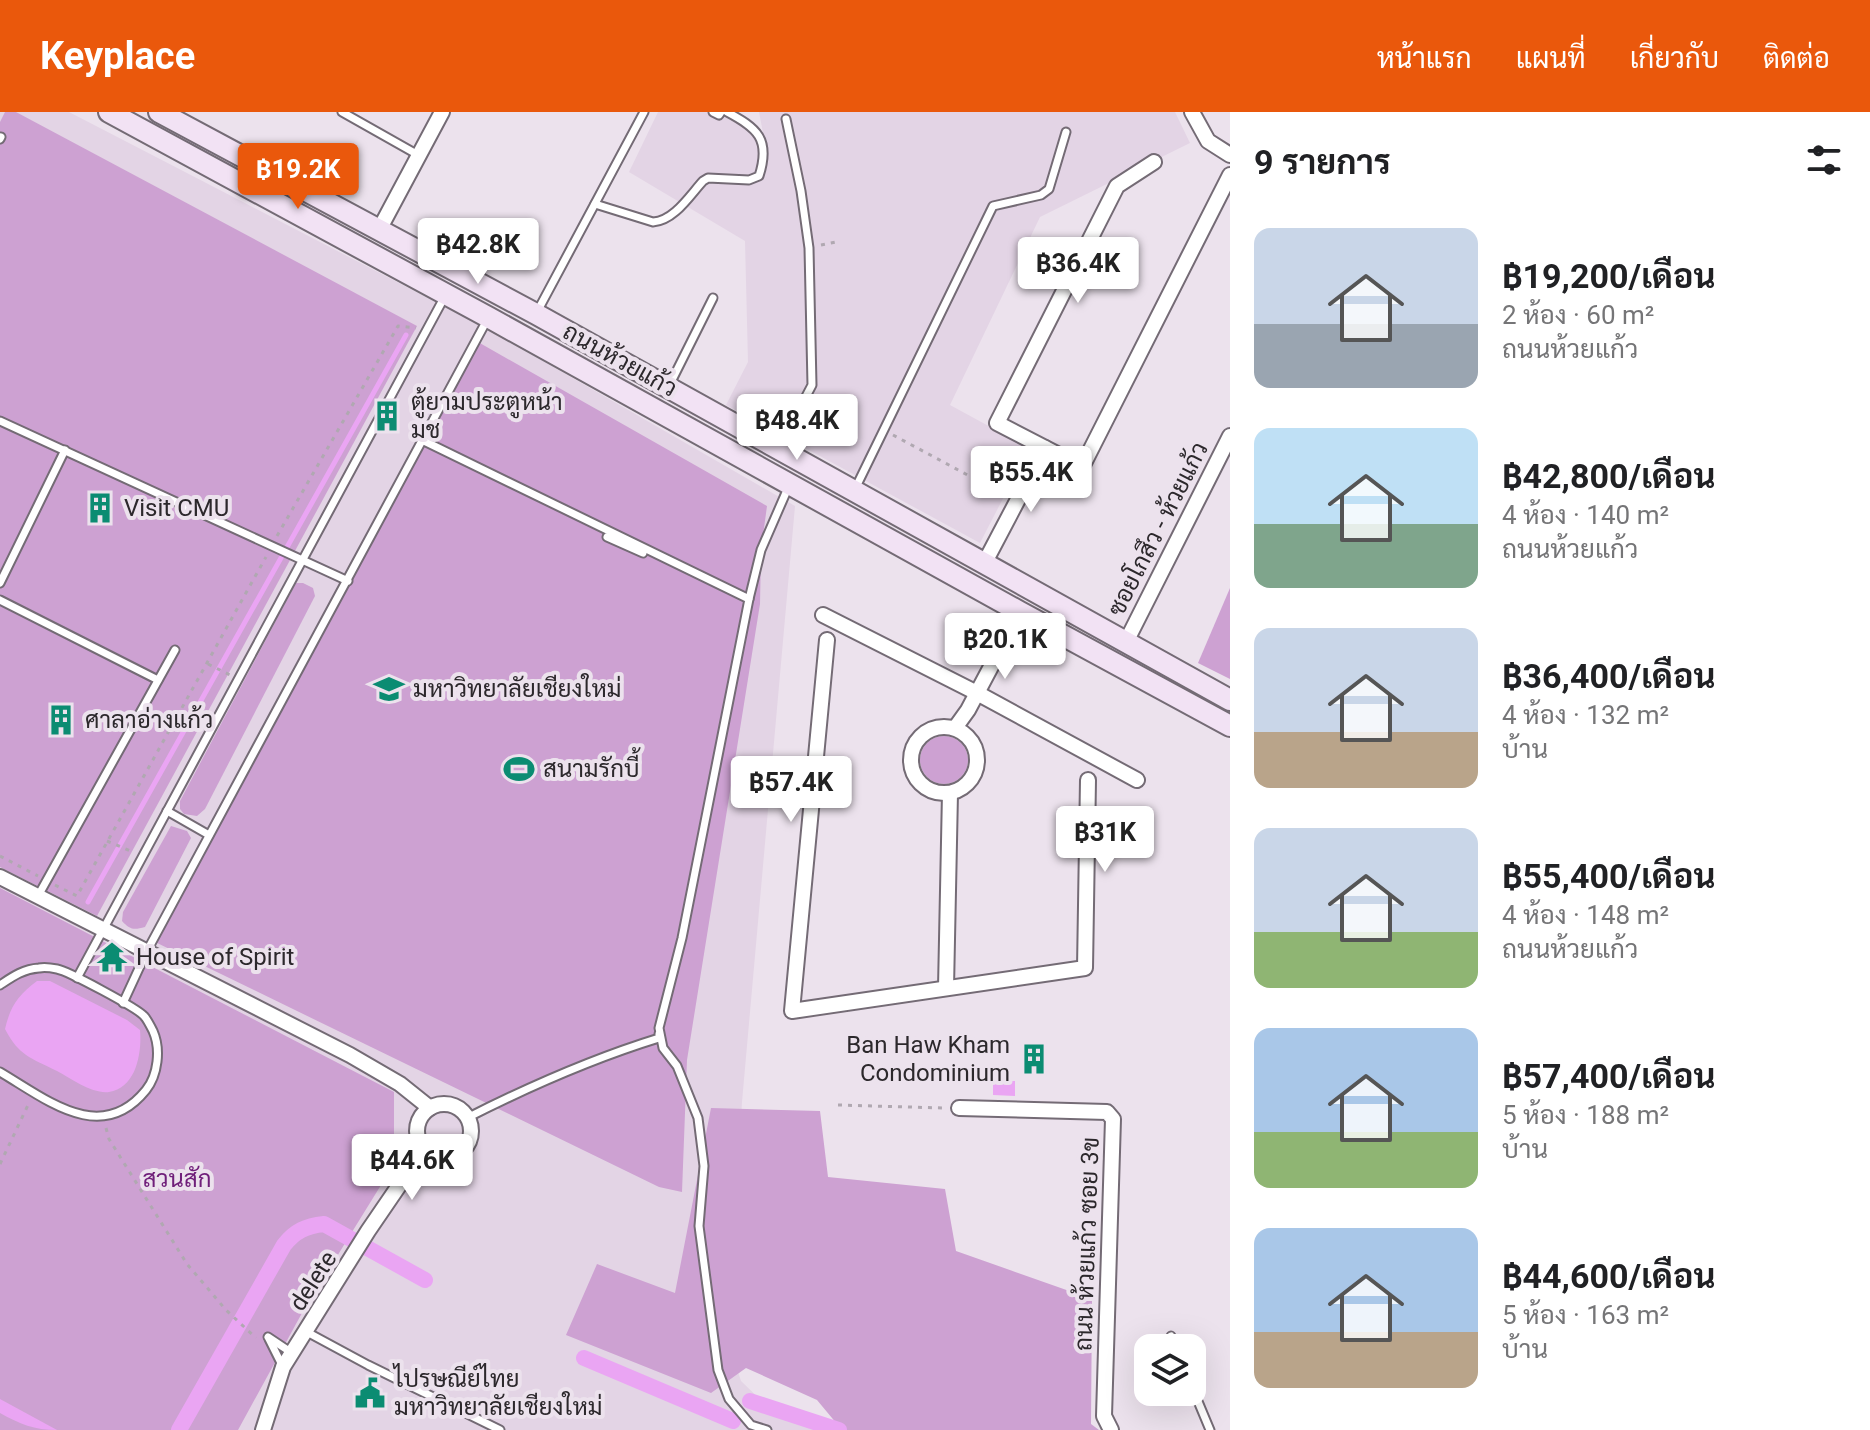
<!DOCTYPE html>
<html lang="th">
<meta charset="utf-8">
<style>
body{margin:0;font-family:Roboto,Sarabun,sans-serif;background:#f2f2f2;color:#202124;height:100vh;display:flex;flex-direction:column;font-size:30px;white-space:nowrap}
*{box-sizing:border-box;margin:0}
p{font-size:26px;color:#757577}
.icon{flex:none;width:44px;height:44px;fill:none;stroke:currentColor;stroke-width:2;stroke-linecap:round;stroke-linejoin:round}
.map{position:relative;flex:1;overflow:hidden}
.panel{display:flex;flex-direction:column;background:#fff;width:640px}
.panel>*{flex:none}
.tools{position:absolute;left:1134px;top:1222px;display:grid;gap:16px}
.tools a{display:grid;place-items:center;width:72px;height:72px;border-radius:16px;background:#fff;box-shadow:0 8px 32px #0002;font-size:40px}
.price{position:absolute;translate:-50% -68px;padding:0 18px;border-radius:8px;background:#fff;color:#222;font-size:26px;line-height:52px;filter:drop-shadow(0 2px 4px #0008)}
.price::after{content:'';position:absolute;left:50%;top:48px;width:24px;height:18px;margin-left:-12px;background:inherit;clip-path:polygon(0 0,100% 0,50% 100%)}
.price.selected{background:#ea580c;color:#fff}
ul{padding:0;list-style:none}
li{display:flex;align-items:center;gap:24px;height:200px;padding:0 24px}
li span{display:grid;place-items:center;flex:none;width:224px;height:160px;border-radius:16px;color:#555}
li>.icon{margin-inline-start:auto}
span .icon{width:96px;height:96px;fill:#fffc;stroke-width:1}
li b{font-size:34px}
h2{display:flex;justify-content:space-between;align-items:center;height:96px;padding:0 24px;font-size:34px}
header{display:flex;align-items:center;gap:48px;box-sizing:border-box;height:112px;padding:0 40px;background:#ea580c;color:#fff}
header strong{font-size:38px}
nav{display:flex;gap:44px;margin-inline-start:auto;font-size:28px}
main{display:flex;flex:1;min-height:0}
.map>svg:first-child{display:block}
</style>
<header>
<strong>Keyplace</strong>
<nav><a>หน้าแรก</a><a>แผนที่</a><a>เกี่ยวกับ</a><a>ติดต่อ</a></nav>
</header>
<main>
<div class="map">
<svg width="1230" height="1318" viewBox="0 0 1230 1318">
<rect width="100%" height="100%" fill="#ece2ed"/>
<g fill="#e3d4e5">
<polygon points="0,0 69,0 486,216 795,394 742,990 728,1230 741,1269 771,1298 851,1318 0,1318"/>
<polygon points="658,0 715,0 764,26 759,0 1175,0 1190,31 1040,105 950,293 1029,336 980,431 726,293 748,250 745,129 629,60"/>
</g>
<g fill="#cda1d2">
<polygon points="5,0 16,0 417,214 97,804 0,755 0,10"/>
<polygon points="478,230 767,394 761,438 760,492 687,948 682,1080 659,1075 153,829"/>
<polygon points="296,471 303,471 313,476 315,484 205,697 197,704 184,702 180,697 180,689"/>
<polygon points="1230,476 1230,567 1198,551"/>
<circle cx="944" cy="648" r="24"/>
<path d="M171 714 187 719 191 726 145 815C134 818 130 818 122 809L123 800Z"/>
<polygon points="0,776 394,980 394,1052 302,1201 238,1318 0,1318"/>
<polygon points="711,996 820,999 828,1065 945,1077 956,1139 1092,1187 1091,1312 1099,1318 842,1318 817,1288 746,1256 711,1281 566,1223 597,1152 675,1181"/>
</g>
<g fill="#eaa5f3">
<path d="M37 869H50L127 908 140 918C142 939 137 976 109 980 92 982 72 967 57 959 31 946 19 944 5 917 10 895 18 883 37 869Z"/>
<polygon points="993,969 1015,969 1015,984 993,983"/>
<path d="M0 1287 57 1318C34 1318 20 1312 0 1301Z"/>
</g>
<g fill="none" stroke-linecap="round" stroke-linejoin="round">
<polyline stroke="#eaa5f3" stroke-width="5" points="88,790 406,223"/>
<g stroke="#eaa5f3" stroke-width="16">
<polyline points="584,1246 733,1309"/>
<polyline points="750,1289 839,1318"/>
<path d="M179 1318 284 1133C295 1119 306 1114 324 1112L425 1168"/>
</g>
<g stroke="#746b75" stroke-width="11">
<g id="service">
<polyline points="342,0 420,44"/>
<polyline points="713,0 719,3 721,0"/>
<polyline points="0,27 1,25"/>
<path d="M595 92 653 110C674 109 690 83 703 69L708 66 749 68 759 64C771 27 757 16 727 0"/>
<polyline points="537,200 644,0"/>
<polyline points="669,274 713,186"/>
<polyline points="0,309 348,469"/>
<polyline points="422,328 749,487 682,826 659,916 663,936 677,954 698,1006 704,1054 699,1114 718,1258 729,1287 751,1313 767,1318"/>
<polyline points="780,334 812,273 809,136 801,79 786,7"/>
<polyline points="855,377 993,94 1041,83 1049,77 1066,20"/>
<polyline points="607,425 643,441"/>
<polyline points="0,471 65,338"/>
<polyline points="749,487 761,438 788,376"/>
<polyline points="0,488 158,568"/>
<polyline points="167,699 209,723"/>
<polyline points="38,784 175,538"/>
<polyline points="77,866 445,184"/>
<path d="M0 873C12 865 23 857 39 856 44 855 52 856 57 857 68 859 137 896 144 904 147 907 151 915 153 919 161 937 158 963 146 978 101 1034 46 987 0 960"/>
<polyline points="123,891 147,839 487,208"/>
<path d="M422 1039C421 1032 416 1024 418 1015 422 989 453 987 467 1006 530 974 591 947 659 926V922"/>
<polyline points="305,1219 368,1253 500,1318"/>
<polyline points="1171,1224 1176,1236"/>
<polyline points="268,1225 292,1241"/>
<polyline points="269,1227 283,1255"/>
<polyline points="1192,1275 1210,1318"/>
</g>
</g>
<g stroke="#746b75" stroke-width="18">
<g id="minor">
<polyline points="1192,0 1208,29 1230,43"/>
<polyline points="1154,50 1117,74 997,311 1082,355 1230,63"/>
<polyline points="379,118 442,0"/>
<polyline points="984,452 1045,336"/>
<polyline points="823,503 977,581 1137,668"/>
<polyline points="827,528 792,899 1085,856 1088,668"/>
<polyline points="1126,530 1230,324"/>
<circle cx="944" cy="648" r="33"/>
<polyline points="955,616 968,598 1020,500"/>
<polyline points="0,765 350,943 400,972 430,996"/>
<polyline points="946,876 950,681"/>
<circle cx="444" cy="1019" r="27"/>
<polyline points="959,996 1107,1000 1113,1007 1104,1304 1111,1318"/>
<polyline points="263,1318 283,1255 368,1119 424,1037"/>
</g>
</g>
<g stroke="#746b75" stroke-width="24">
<g id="secondary">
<polyline points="109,0 488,205 1020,500 1230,614"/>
<polyline points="159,0 536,202 1230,588"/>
</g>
</g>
<g stroke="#b0a8b1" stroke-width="3" stroke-dasharray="4 6" stroke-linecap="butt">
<polyline points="821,133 836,130"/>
<polyline points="893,323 1003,382"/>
<polyline points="277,424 398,214 416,216"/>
<polyline points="208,552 230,563"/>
<polyline points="107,729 133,740"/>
<polyline points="0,744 38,764"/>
<polyline points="55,773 77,784 266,445"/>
<polyline points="838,993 943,996"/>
<polyline points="106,1016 109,1027 187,1152 226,1198 256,1226"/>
<path d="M435 1045C455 1047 469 1038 470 1017"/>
<polyline points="0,1052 29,991"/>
</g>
<use href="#service" stroke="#fff" stroke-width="7"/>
<use href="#minor" stroke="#fff" stroke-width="14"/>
<use href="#secondary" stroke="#f2e2f4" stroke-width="20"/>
</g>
<defs>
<g id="building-bare" transform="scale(2.4)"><path d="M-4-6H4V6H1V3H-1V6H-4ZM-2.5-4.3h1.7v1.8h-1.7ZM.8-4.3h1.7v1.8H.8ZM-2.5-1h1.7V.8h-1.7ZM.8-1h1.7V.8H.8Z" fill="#0b8c72" stroke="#ece2ed" stroke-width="2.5" paint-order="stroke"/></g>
<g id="university-bare" transform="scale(2.4)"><path d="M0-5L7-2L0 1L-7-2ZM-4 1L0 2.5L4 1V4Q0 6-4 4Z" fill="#0b8c72" stroke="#ece2ed" stroke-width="2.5" paint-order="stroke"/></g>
<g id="stadium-bare" transform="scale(2.4)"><path d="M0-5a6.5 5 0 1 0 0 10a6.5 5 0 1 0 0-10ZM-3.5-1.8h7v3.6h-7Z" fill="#0b8c72" stroke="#ece2ed" stroke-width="2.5" paint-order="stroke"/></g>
<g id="temple-bare" transform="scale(2.4)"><path d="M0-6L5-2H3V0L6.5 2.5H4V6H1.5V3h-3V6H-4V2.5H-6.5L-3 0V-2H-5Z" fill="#0b8c72" stroke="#ece2ed" stroke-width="2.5" paint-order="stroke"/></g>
<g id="civic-bare" transform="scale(2.4)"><path d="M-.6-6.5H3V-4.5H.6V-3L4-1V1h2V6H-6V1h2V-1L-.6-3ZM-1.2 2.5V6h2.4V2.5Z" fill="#0b8c72" stroke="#ece2ed" stroke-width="2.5" paint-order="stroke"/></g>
</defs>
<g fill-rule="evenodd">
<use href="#building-bare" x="387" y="304"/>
<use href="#building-bare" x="100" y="396"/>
<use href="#university-bare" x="389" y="577"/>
<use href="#building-bare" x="61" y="608"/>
<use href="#stadium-bare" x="519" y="657"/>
<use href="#temple-bare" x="112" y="845"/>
<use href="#building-bare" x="1034" y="947"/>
<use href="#civic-bare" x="370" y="1281"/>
</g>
<g text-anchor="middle" stroke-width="8" stroke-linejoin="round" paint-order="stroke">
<g font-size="24" fill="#2c282c" stroke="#ece2ed">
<text transform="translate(620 248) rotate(29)" y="8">ถนนห้วยแก้ว</text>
<text transform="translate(1158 417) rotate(-63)" y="8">ซอยโกสึว - ห้วยแก้ว</text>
<text transform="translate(1087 1132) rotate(-88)" y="8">ถนน ห้วยแก้ว ซอย 3ข</text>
<text transform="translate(313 1169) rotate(-57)" y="8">delete</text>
</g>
<g font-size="24" fill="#2c282c" stroke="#ece2ed" text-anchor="start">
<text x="411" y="298">ตู้ยามประตูหน้า<tspan x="411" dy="28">มช</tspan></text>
<text x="124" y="404">Visit CMU</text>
<text x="413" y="585">มหาวิทยาลัยเชียงใหม่</text>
<text x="85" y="616">ศาลาอ่างแก้ว</text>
<text x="543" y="665">สนามรักบี้</text>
<text x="136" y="853">House of Spirit</text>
<text x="1010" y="941" text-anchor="end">Ban Haw Kham<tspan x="1010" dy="28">Condominium</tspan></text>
<text x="394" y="1275">ไปรษณีย์ไทย<tspan x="394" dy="28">มหาวิทยาลัยเชียงใหม่</tspan></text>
</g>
<g font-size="24" fill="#701f7a" stroke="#ece2ed">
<text x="177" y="1075">สวนสัก</text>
</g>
</g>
</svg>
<div class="tools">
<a><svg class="icon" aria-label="layers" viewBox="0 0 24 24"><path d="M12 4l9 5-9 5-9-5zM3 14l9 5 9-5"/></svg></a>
</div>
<b class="price selected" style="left:298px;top:99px">฿19.2K</b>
<b class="price" style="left:478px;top:174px">฿42.8K</b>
<b class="price" style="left:1078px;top:193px">฿36.4K</b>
<b class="price" style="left:797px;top:350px">฿48.4K</b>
<b class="price" style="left:1031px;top:402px">฿55.4K</b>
<b class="price" style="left:1005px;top:569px">฿20.1K</b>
<b class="price" style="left:791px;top:712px">฿57.4K</b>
<b class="price" style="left:1105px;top:762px">฿31K</b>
<b class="price" style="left:412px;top:1090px">฿44.6K</b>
</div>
<section class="panel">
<h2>9 รายการ<svg class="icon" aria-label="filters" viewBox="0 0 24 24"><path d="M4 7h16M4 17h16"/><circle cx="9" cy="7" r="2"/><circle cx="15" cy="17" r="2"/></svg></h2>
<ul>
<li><span style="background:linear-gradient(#c9d6e8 60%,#9aa5b1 0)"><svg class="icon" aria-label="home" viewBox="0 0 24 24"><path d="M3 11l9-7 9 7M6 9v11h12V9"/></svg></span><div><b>฿19,200/เดือน</b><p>2 ห้อง · 60 m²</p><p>ถนนห้วยแก้ว</p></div></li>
<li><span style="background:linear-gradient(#bfe0f5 60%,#7fa58c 0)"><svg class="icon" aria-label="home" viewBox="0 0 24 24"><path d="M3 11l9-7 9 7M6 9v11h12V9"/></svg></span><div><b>฿42,800/เดือน</b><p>4 ห้อง · 140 m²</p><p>ถนนห้วยแก้ว</p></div></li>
<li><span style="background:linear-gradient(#c9d6e8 65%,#b9a48a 0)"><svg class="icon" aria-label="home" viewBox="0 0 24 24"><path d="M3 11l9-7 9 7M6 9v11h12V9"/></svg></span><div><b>฿36,400/เดือน</b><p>4 ห้อง · 132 m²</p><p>บ้าน</p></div></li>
<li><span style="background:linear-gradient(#c9d6e8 65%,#8fb573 0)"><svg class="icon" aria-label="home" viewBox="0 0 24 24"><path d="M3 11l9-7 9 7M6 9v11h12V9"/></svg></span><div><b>฿55,400/เดือน</b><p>4 ห้อง · 148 m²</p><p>ถนนห้วยแก้ว</p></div></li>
<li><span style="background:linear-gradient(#a9c7e8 65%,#8fb573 0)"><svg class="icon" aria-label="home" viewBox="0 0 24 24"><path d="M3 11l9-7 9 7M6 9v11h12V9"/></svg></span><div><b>฿57,400/เดือน</b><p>5 ห้อง · 188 m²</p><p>บ้าน</p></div></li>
<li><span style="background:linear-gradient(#a9c7e8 65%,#b9a48a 0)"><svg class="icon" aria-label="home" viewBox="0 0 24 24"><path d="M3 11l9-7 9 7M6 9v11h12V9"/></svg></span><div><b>฿44,600/เดือน</b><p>5 ห้อง · 163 m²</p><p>บ้าน</p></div></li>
</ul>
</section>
</main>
